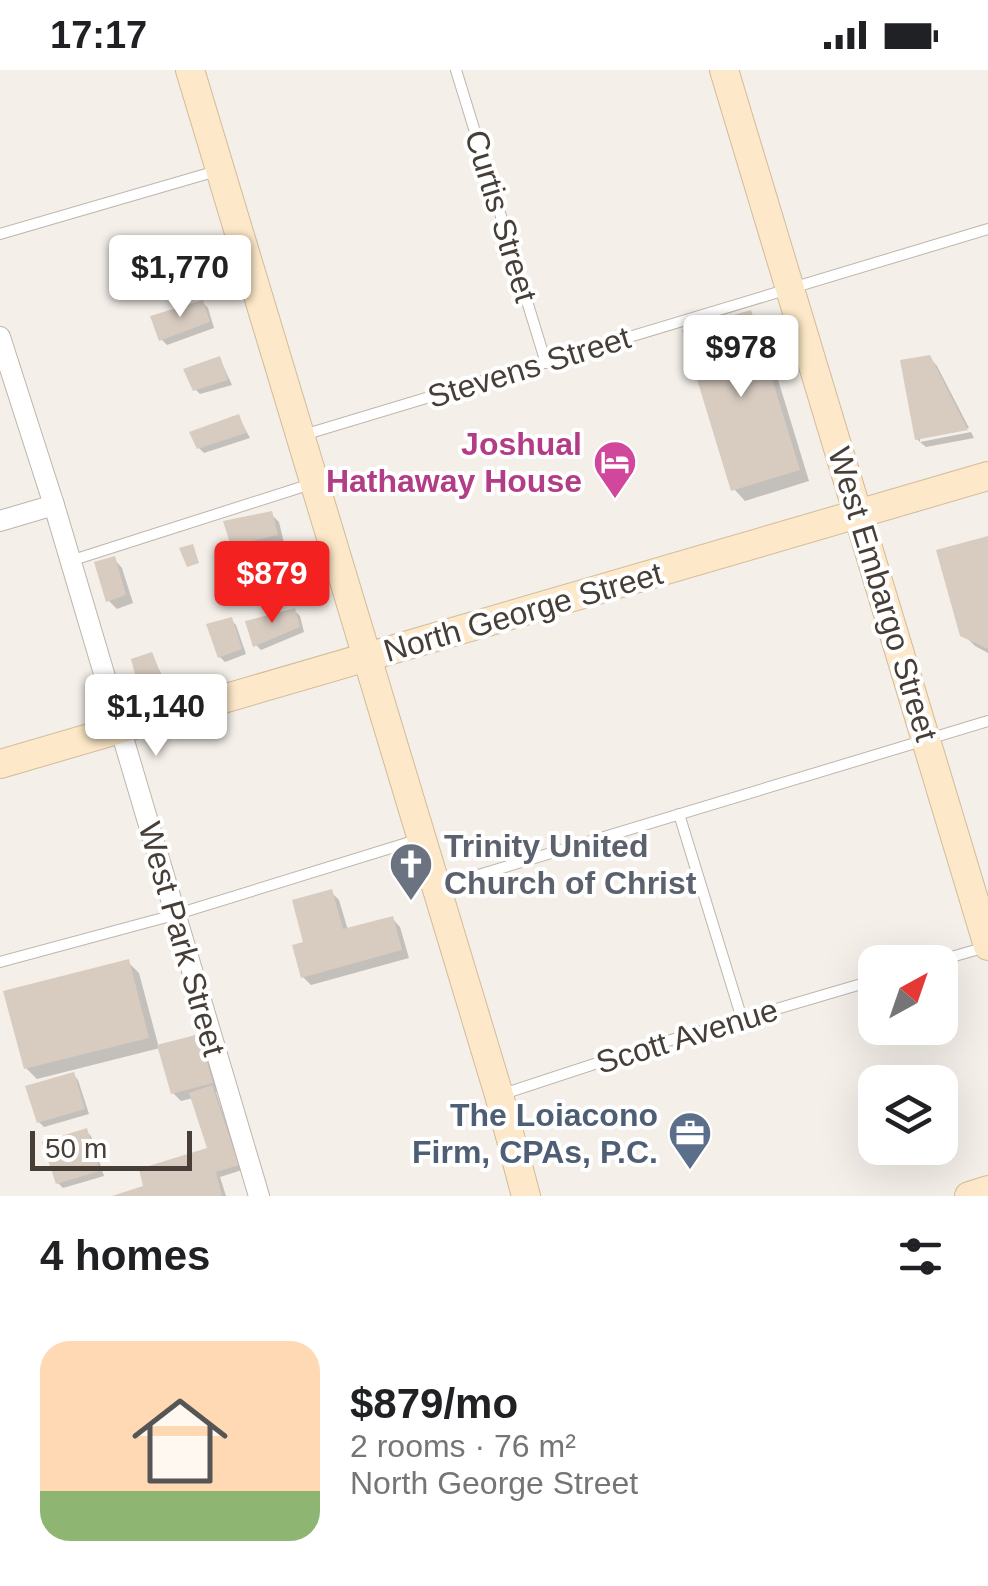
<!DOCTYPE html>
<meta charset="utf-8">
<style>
body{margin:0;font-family:Helvetica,sans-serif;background:#f2f2f2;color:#202124;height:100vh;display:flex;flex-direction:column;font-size:38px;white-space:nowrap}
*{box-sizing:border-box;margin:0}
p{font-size:32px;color:#757577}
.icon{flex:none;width:55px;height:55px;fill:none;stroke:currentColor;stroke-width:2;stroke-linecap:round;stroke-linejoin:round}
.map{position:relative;height:1126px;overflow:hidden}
.sheet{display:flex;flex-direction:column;background:#fff;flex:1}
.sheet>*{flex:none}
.needle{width:65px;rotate:40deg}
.controls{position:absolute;left:858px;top:875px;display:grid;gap:20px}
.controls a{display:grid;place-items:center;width:100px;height:100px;border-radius:20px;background:#fff;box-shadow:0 10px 40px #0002;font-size:50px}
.scale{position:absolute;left:30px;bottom:25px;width:162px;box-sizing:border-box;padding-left:10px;border:5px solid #473f37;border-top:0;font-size:28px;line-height:35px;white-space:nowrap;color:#473f37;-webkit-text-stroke:8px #fff;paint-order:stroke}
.price{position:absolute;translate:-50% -85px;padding:0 22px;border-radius:10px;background:#fff;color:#222;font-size:32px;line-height:65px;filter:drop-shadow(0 2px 5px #0008)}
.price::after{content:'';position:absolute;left:50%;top:60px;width:30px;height:22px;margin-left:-15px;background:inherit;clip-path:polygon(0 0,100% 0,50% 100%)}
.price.active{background:#f32220;color:#fff}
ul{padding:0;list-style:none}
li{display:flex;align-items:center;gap:30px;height:250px;padding:0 40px}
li+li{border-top:2px solid #e0e0e0}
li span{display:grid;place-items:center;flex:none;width:280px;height:200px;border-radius:30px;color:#555}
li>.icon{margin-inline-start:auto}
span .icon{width:120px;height:120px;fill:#fffc;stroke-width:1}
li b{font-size:42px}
h2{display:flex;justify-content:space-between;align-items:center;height:120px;padding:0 40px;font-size:42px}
.status{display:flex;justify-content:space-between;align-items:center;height:70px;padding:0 50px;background:#fff;direction:ltr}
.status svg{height:28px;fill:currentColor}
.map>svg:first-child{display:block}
</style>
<div class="status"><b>17:17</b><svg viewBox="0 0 49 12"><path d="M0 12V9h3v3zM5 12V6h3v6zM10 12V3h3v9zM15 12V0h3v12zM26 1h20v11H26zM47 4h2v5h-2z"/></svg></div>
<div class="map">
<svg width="988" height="1126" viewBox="0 0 988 1126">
<rect width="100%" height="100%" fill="#f4efe9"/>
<g fill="#0003">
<polygon points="203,233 208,238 214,258 167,275 162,270"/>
<polygon points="750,242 761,254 809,411 745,431 734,419"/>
<polygon points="929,287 937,296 969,358 920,367 920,372 917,369"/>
<polygon points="220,289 232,315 200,324 195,319"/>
<polygon points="238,346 250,368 204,383 199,378"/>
<polygon points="971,362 974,368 926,377 920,372"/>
<polygon points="271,444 279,452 284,473 242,483 234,475"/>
<polygon points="988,469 988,583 975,576 963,564"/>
<polygon points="114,489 122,498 133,533 117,539 109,531"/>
<polygon points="295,541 300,546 304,562 261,580 256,575"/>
<polygon points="231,550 236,555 246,584 225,592 220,587"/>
<polygon points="152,585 165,612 145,619 140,614"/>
<polygon points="331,822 339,830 348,860 392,848 400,857 409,888 311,915 303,907"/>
<polygon points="128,892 139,903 159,978 198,967 206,975 219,1021 216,1022 242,1100 220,1107 226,1126 116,1126 146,1118 211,1080 193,1028 181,1031 173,1023 160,978 37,1009 26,998"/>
<polygon points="72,1003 78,1010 89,1044 44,1057 39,1052"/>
<polygon points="86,1061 91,1066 104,1106 63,1118 58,1113"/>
</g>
<g fill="#d8ccc1">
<polygon points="203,230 210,252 159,271 150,246"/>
<polygon points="751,240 800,400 731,421 682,260"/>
<polygon points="930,285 968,360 915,370 900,290"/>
<polygon points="220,286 228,310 193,321 183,299"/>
<polygon points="239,344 246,363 197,379 189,362"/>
<polygon points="272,441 278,465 231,476 223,451"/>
<polygon points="988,466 988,579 960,566 936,480"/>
<polygon points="193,474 199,493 187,497 179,478"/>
<polygon points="115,486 126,525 106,532 94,492"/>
<polygon points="295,538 300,557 253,577 245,551"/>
<polygon points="232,547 242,579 218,588 206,554"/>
<polygon points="152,582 162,607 138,615 131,589"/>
<polygon points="332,819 343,859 393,846 402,880 301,908 292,875 303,872 292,830"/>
<polygon points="129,889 149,968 24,999 3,921"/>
<polygon points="199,964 213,1013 171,1024 157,975"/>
<polygon points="74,1002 85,1039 37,1053 25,1016"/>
<polygon points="212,1015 239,1095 216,1102 222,1126 112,1126 143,1116 139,1099 207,1078 189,1023"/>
<polygon points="87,1058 100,1101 56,1114 42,1072"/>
</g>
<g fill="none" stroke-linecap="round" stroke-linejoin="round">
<g stroke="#bfb5ab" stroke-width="12">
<g id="lane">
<polyline points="456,0 546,293"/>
<polyline points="0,164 220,100"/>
<polyline points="300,366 988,159"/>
<polyline points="70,491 311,414"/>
<polyline points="679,744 742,949"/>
<polyline points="442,819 475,806 988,651"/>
<polyline points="0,892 174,845 420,769"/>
<polyline points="934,892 986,877"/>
<polyline points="500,1025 637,980 875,910"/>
</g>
</g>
<g stroke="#bfb5ab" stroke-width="22">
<g id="street">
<polyline points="0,267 54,435 259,1126"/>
<polyline points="0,451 54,435"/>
</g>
</g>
<g stroke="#d2bb99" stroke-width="30">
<g id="secondary">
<polyline points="190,0 499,1025 526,1126"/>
<polyline points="724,0 988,876"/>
<polyline points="0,694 988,406"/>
<polyline points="969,1126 988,1120"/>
</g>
</g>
<use href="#lane" stroke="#fff" stroke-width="10"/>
<use href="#street" stroke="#fff" stroke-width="20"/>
<use href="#secondary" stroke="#fde9c9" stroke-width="28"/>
</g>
<defs>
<g id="hotel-pin" transform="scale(2.25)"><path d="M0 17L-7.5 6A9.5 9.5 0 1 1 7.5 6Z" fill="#d1479c" stroke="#fff"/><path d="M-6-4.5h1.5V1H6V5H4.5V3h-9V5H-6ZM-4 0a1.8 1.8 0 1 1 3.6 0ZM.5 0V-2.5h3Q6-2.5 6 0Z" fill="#fff"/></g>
<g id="church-pin" transform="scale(2.25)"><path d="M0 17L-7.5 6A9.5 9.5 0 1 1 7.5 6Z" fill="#6b7280" stroke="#fff"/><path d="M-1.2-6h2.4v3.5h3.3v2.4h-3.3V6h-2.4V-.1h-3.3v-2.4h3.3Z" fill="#fff"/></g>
<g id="office-pin" transform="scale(2.25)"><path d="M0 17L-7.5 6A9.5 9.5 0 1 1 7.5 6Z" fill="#5c6f8a" stroke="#fff"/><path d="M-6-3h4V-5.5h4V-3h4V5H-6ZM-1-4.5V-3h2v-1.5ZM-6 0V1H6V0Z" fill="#fff"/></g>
</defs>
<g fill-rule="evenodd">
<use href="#hotel-pin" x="615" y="392"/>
<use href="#church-pin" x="411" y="794"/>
<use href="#office-pin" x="690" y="1063"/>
</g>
<g text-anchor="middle" stroke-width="8" stroke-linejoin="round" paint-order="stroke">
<g font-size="32" fill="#473f37" stroke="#fff">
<text transform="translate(501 146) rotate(73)" y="11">Curtis Street</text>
<text transform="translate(529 297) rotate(-17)" y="11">Stevens Street</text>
<text transform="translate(883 524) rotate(73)" y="11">West Embargo Street</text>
<text transform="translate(523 542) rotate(-16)" y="11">North George Street</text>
<text transform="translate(182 869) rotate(74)" y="11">West Park Street</text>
<text transform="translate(687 966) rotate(-17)" y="11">Scott Avenue</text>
</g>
<g font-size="32" font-weight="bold" fill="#b23c85" stroke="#fff" text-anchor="end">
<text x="582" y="385">Joshual<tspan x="582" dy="37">Hathaway House</tspan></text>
</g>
<g font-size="32" font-weight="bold" fill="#5b616d" stroke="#fff" text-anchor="start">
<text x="444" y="787">Trinity United<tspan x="444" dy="37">Church of Christ</tspan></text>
</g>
<g font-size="32" font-weight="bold" fill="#4e5e75" stroke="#fff" text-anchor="end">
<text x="658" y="1056">The Loiacono<tspan x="658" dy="37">Firm, CPAs, P.C.</tspan></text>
</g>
</g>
</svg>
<div class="controls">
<a><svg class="needle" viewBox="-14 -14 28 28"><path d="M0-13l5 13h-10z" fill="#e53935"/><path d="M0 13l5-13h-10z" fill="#757577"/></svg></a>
<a><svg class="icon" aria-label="layers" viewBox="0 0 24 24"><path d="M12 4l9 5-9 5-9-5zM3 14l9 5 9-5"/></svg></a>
</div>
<div class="scale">50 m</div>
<b class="price" style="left:180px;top:250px">$1,770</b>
<b class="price" style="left:741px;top:330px">$978</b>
<b class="price active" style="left:272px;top:556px">$879</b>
<b class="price" style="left:156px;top:689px">$1,140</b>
</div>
<section class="sheet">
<h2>4 homes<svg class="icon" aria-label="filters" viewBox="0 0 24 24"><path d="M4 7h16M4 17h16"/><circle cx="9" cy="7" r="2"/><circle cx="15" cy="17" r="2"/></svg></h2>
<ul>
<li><span style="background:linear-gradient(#ffd9b3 75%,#8fb573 0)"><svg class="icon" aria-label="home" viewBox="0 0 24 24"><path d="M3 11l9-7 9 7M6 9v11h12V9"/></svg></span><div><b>$879/mo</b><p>2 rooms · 76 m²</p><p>North George Street</p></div></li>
</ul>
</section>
